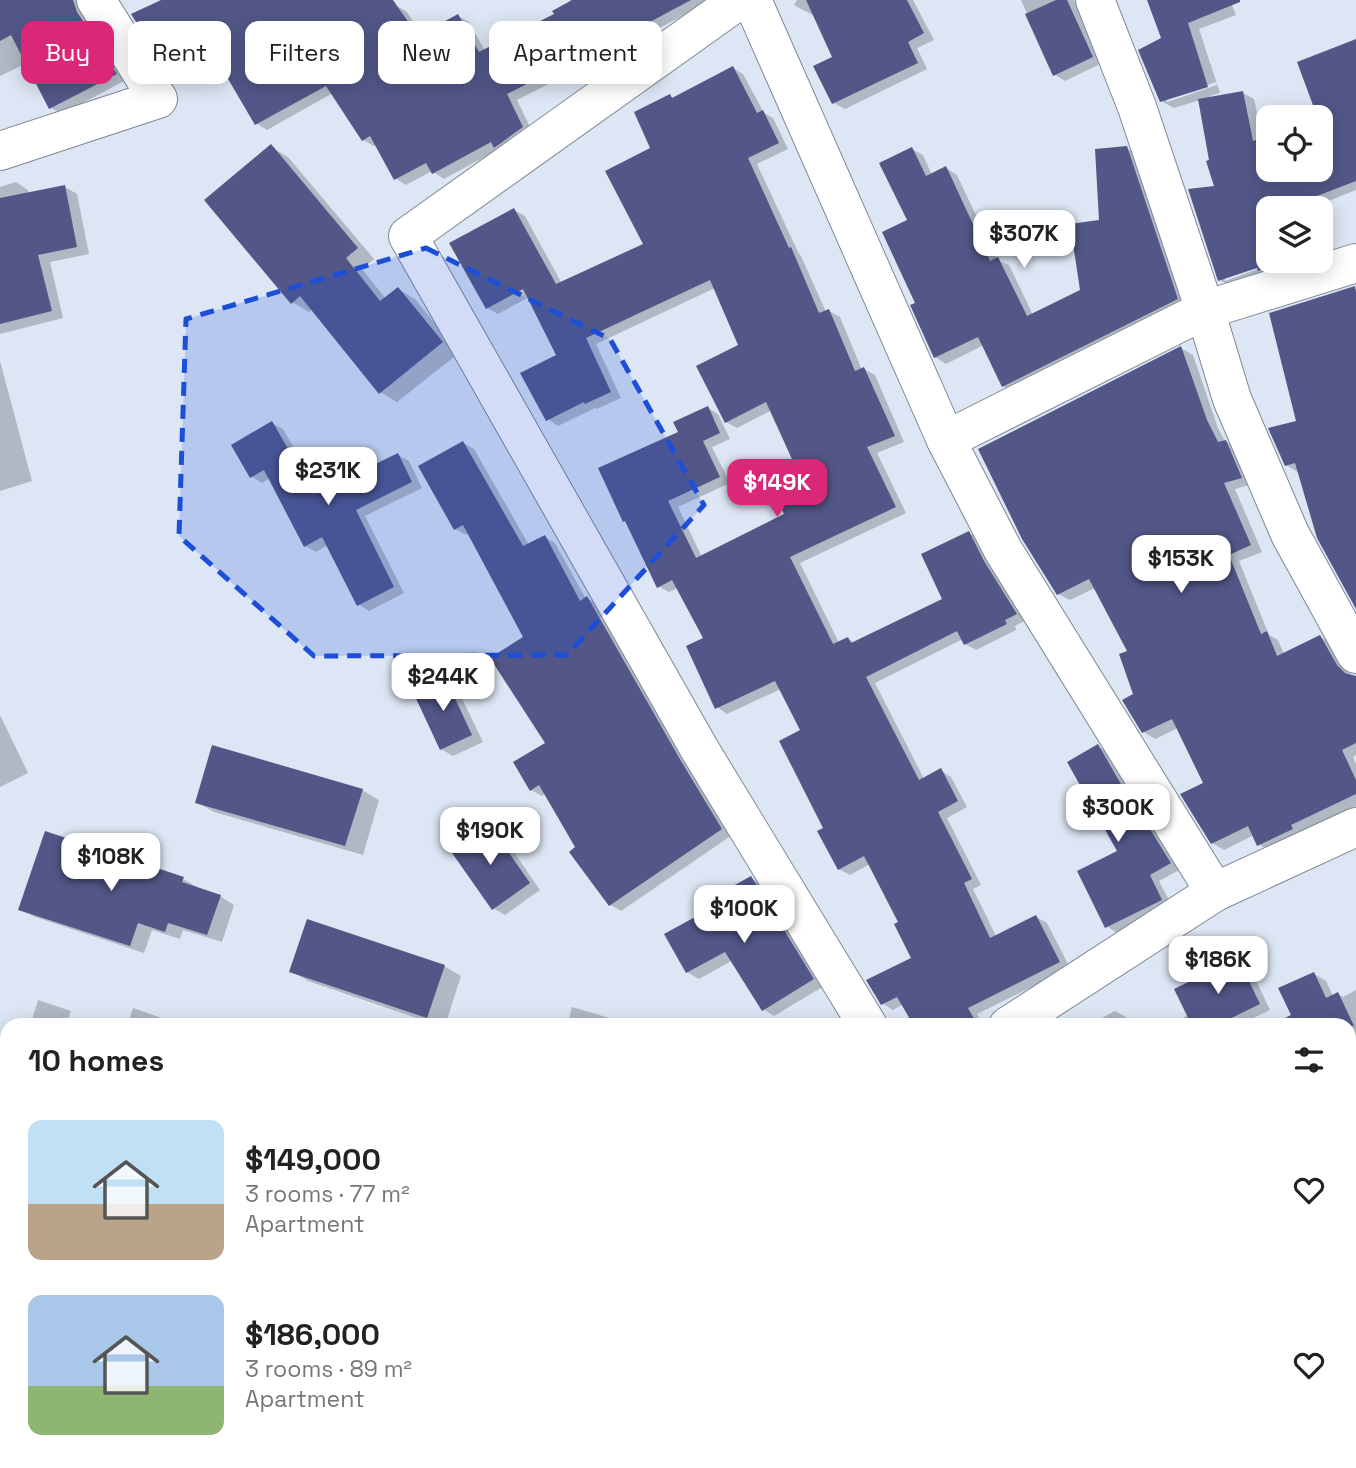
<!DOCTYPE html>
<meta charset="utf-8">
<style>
body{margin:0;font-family:"Space Grotesk",sans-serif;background:#f6f6f6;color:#222;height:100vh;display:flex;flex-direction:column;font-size:26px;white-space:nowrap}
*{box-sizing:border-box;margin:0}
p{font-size:23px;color:#767676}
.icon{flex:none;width:38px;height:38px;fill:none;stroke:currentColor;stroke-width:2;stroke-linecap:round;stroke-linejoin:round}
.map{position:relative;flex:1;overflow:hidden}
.details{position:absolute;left:0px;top:1018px;width:1356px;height:450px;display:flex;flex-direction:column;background:#fff;border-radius:21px 21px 0 0;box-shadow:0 4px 18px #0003}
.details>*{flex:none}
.top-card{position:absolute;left:21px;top:21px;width:700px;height:63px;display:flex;gap:14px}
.buttons{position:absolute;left:1256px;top:105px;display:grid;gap:14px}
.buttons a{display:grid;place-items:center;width:77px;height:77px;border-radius:14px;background:#fff;box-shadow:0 4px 18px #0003;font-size:35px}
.price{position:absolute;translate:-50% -60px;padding:0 16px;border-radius:14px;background:#fff;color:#222;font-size:23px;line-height:46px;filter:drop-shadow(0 2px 4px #0008)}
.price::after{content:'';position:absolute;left:50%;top:42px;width:21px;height:16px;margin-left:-10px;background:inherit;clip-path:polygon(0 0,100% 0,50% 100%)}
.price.selected{background:#db2777;color:#fff}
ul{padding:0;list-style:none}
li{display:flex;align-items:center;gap:21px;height:175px;padding:0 28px}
li span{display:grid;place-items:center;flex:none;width:196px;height:140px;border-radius:14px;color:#555}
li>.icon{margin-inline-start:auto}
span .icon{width:84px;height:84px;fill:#fffc;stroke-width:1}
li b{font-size:30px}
h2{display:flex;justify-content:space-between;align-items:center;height:84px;padding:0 28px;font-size:30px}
.chip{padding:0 24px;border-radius:14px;background:#fff;box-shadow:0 4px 18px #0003;font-size:24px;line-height:63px}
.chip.selected{background:#db2777;color:#fff}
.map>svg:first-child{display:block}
</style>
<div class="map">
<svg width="1356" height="1468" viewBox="0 0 1356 1468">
<rect width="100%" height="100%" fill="#dde6f4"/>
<g fill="#0003" fill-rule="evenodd">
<polygon points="0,0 86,0 126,80 62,114 51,108 27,63 0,76"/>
<polygon points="165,0 385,0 406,11 423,36 458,16 469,22 485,51 556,14 571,3 570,0 716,0 680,17 591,65 588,64 517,100 533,133 499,149 444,179 432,171 406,185 395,178 377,144 374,146 363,140 333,93 267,130 256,123 206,38 167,57 156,51"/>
<polygon points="797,0 913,0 934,40 917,48 927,69 845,109 834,103 834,58 816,17 794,5"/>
<polygon points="1021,0 1074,0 1102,63 1065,81 1054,74"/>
<path d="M1149 0H1230L1236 15 1199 29 1220 93 1210 96 1211 99 1243 93 1254 99 1269 170H1321V117H1319L1299 63 1356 41V190L1311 208H1269V261H1317L1230 286 1220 280 1216 187 1200 100 1174 108 1161 101 1164 39ZM1216 82 1217 85 1167 102V98ZM1265 263 1266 266 1225 281V277Z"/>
<polygon points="733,68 743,74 764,113 773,118 788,149 757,164 799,254 801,256 826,312 829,311 840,317 862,370 864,369 875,375 904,442 877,453 906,513 800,563 839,643 848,639 855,643 944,600 969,533 979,539 1026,620 1015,626 1016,630 976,650 965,644 963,639 875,683 924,779 940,770 951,777 967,807 947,818 981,885 973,889 996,936 1036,917 1047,923 1070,968 977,1014 984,1026 916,1026 903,1004 893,1010 882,1003 914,959 901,923 870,864 850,875 839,869 826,829 802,731 781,689 727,714 717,707 705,639 678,588 669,592 658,586 627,522 624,521 680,433 708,408 718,414 730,439 712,447 730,483 678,507 702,557 787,515 808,491 772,410 737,428 726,422 740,345 715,288 596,344 621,398 597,409 595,408 558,426 548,419 558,356 529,297 498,314 487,308 514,210 525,216 562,284 645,245 652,148 670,96 674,99"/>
<polygon points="271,147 288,157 374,259 362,269 386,299 398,289 415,299 459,353 397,402 380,392 312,310 309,312 292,302"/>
<polygon points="1127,148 1138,155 1189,305 1014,393 1003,386 984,345 946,364 935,357 918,304 909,221 912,149 923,155 932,175 946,168 957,175 997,260 1009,265 1033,315 1082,291 1101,221"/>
<polygon points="16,182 28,190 29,194 65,187 77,194 89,254 50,262 63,318 0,334 0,187"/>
<polygon points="1321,237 1329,257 1321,260"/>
<polygon points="1354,289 1356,289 1356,605 1298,472 1286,465 1298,422"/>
<polygon points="1181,348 1193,355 1218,428 1225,441 1237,448 1253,484 1235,489 1262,552 1239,561 1269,635 1278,640 1284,654 1320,637 1332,643 1348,673 1356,678 1356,755 1353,757 1356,764 1356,806 1301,832 1270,851 1258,844 1254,835 1224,850 1212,843 1205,783 1178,728 1155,739 1144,732 1136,695 1129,652 1095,588 1070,600 1058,594"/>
<polygon points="0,361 32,481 0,491"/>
<polygon points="272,423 283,429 320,493 398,455 409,461 422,488 365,516 404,593 369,611 358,604 328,545 316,552 305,546 270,478 262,483 252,477"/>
<polygon points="463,443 474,449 529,545 545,537 555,543 586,599 587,598 598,604 732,835 621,911 611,905 546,793 542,796 531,790 547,743 525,638 469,533 466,535 455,529"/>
<polygon points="445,679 456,686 483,742 453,756 441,749"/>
<polygon points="0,715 28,773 0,787"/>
<polygon points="1098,746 1108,753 1147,819 1151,821 1181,869 1159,881 1172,906 1117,933 1107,926 1120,852"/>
<polygon points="362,790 379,800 363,855 214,812 197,802"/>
<polygon points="488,825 500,832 540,890 505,915 493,908"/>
<polygon points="751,878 763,885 824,986 774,1016 763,1009 733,960 699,979 687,972"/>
<polygon points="183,879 197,887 197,889 220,896 234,905 222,942 183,930 180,939 152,930 144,953 35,917 20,909"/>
<polygon points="1238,960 1249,966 1270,1010 1237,1026 1168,1026 1188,1015"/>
<polygon points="444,966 461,976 445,1026 440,1026 308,981 291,971"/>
<polygon points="1314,974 1326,981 1333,996 1338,994 1343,997 1356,990 1356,1064 1349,1067 1349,1026 1298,1026"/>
<polygon points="38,1000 71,1011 66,1026 30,1026"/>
<polygon points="572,1007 637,1026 567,1026"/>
<polygon points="133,1008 185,1026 127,1026"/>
<polygon points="1115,1011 1126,1017 1130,1026 1087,1026"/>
<polygon points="0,1119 7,1121 7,1192 0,1190"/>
<polygon points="1349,1119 1356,1132 1356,1254 1349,1257"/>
<polygon points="7,1297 7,1337 0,1333 0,1317"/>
<polygon points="401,1461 644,1461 648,1468 404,1468"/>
<polygon points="757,1461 1115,1461 1118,1468 760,1468"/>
<polygon points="1225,1461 1345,1461 1347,1467 1356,1464 1356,1468 1227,1468"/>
</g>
<g fill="#525788">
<polygon points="0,0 73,0 77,12 117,74 49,109 11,35 0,41"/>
<polygon points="161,0 393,0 418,36 458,14 479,52 554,14 552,11 572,0 691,0 579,60 578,58 507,94 523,127 494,148 491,142 432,174 426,163 394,180 370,136 362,141 326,86 255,125 200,31 155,52 131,14"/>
<polygon points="806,0 907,0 924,33 908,42 918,63 832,104 813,66 832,57"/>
<polygon points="1056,0 1067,0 1093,57 1053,76 1025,14"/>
<polygon points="1147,0 1240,0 1240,2 1188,23 1208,87 1160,102 1138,50 1161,38"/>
<polygon points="1356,39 1356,181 1301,202 1303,208 1269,208 1269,261 1290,261 1258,271 1257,268 1218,281 1188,189 1214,186 1206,161 1209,160 1198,99 1243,91 1253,141 1269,135 1269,170 1321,170 1321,117 1314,117 1317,116 1297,62"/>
<polygon points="733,66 757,113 763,110 779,143 748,158 789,248 791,247 819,313 829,309 855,371 864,367 895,436 867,447 896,507 790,557 833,644 848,637 851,643 942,599 921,554 969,531 984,561 1017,614 1005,620 1007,624 964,645 957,631 866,677 919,780 941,768 958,801 938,812 972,879 964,883 990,938 1036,915 1060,962 968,1008 978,1026 914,1026 897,997 881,1005 866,980 911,958 894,924 898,922 864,856 838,870 817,831 823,828 779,741 800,730 775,681 715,709 686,646 703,638 672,580 657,588 625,521 623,522 598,468 678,432 673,422 708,406 720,433 703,441 720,477 668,501 696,558 784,514 779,503 806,490 766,402 725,423 696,366 738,345 710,280 586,338 611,392 585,404 584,402 546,421 520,373 556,355 523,289 486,309 449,243 514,208 556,284 643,244 605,171 650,148 634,112 670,94 672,98"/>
<polygon points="271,144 358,248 346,258 380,301 398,287 443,342 379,394 300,296 291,304 204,200"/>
<polygon points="1127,146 1178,299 1002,387 978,337 934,358 910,305 915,303 882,232 907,220 879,163 912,147 926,176 946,166 990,261 998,257 1027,316 1080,290 1070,224 1099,220 1095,149"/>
<polygon points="65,185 77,247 38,255 52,311 0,324 0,198"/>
<polygon points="1355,286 1356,292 1356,609 1317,538 1295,463 1285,466 1268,428 1296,421 1269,313"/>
<polygon points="1181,346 1207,420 1218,442 1226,440 1242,478 1224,483 1251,545 1229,555 1261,634 1267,631 1277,656 1320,635 1337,665 1345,673 1356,676 1356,743 1342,750 1356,780 1356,794 1291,825 1293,829 1257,846 1248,826 1211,844 1180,794 1203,783 1172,719 1142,733 1122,700 1133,694 1119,654 1127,651 1089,579 1057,595 1022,539 978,449"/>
<polygon points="272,421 314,494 398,453 412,482 356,510 394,587 357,606 322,537 304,547 264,470 250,478 231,445"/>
<polygon points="463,441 523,546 545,535 580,601 587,596 681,761 722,829 609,906 569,852 575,847 539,785 530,791 513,762 545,743 490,658 523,637 463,525 454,530 418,466"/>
<polygon points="445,677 472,735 440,750 413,692"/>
<polygon points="1098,744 1138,814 1140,813 1171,863 1150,875 1162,900 1105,928 1077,871 1117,851 1067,762"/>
<polygon points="212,745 363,789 345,846 195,803"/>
<polygon points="488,823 530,883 492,910 450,850"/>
<polygon points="45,831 184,877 182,882 221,895 207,935 168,923 165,932 138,923 130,946 18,910"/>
<polygon points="751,876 814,979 762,1011 725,952 686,973 664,934 737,894 733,886"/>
<polygon points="307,919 445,965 427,1018 289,972"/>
<polygon points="1238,958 1260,1004 1215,1026 1192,1026 1174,989"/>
<polygon points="1314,972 1326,998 1338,992 1354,1026 1269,1026 1291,1015 1278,988"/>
</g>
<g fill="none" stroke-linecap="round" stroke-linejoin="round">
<g stroke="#7f8794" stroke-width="23">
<polyline id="service" points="386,1461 389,1468"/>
</g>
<g stroke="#7f8794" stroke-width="40">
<g id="minor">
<polyline points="739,0 408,236 700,750 868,1026"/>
<polyline points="752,0 946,440 1003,550 1215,892"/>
<polyline points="1095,0 1137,107 1205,310 1232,399 1290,534 1356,654"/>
<polyline points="0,151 158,99 96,0"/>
<polyline points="946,440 1205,310 1356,263"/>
<polyline points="1008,1026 1215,892 1356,827"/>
<polyline points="1131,1461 1133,1468"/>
<polyline points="192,1468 204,1461"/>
</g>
</g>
<use href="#service" stroke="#fff" stroke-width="21"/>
<use href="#minor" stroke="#fff" stroke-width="38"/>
</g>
<path fill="#1d4ed8" fill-opacity="0.2" stroke="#1d4ed8" stroke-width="5" stroke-dasharray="14 9" stroke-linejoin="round" d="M426 248 610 339 704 505 567 655 314 656 179 536 186 319Z"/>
</svg>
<div class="buttons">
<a><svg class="icon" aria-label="locate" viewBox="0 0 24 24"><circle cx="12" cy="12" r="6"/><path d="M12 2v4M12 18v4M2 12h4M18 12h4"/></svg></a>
<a><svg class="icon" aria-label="layers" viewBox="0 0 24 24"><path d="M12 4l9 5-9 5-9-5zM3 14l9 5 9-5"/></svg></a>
</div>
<b class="price" style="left:1024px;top:270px">$307K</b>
<b class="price" style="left:328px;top:507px">$231K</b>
<b class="price selected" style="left:777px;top:519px">$149K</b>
<b class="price" style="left:1181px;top:595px">$153K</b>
<b class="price" style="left:443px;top:713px">$244K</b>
<b class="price" style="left:1118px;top:844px">$300K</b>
<b class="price" style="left:490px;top:867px">$190K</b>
<b class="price" style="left:111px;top:893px">$108K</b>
<b class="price" style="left:744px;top:945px">$100K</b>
<b class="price" style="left:1218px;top:996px">$186K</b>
<div class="top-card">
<a class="chip selected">Buy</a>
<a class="chip">Rent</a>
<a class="chip">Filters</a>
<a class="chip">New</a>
<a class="chip">Apartment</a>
</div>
<section class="details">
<h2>10 homes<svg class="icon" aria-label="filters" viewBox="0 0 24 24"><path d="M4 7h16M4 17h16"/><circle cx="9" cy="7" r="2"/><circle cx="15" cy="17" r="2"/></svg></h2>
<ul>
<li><span style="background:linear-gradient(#bfe0f5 60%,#b9a48a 0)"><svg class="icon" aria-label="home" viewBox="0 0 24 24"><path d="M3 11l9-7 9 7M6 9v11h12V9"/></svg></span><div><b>$149,000</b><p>3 rooms · 77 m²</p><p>Apartment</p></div><svg class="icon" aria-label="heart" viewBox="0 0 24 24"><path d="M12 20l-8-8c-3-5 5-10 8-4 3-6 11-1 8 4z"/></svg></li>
<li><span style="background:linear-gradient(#a9c7e8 65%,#8fb573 0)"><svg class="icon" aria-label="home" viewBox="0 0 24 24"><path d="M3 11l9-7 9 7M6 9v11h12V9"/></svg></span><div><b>$186,000</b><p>3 rooms · 89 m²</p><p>Apartment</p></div><svg class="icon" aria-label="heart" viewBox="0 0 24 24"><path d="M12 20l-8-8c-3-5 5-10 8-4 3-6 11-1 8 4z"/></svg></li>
</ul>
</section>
</div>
